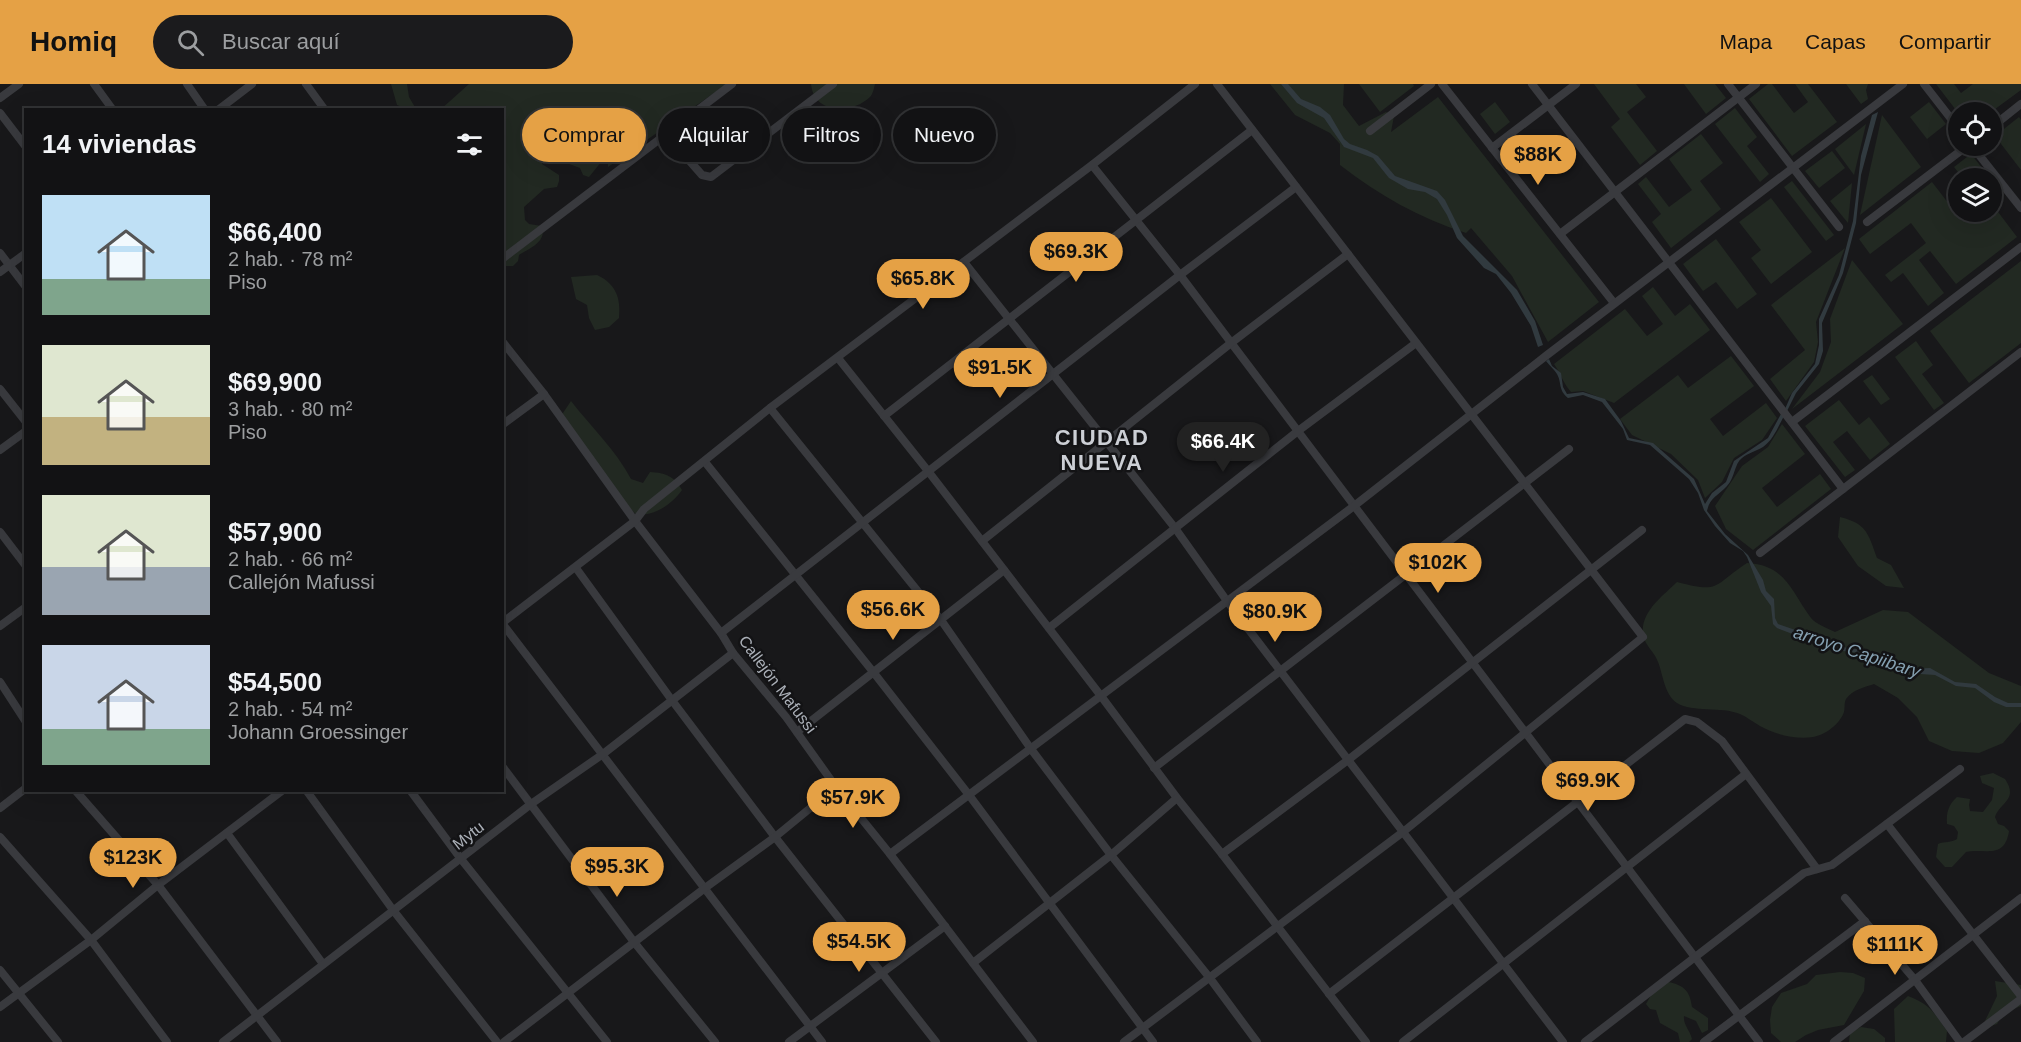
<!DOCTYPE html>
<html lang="es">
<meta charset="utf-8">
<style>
body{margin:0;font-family:Helvetica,sans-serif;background:#1b1b1d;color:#f1f3f6;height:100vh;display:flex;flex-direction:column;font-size:22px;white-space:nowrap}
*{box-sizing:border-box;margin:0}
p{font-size:20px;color:#9c9ea0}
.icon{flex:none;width:33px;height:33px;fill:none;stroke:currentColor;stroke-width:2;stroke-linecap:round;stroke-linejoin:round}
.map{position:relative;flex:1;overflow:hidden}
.sheet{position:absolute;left:24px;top:24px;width:480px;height:684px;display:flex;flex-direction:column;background:#121214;border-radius:0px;box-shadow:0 6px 24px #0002,0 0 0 2px #313234}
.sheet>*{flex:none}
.banner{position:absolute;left:522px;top:24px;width:570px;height:54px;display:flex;gap:12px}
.controls{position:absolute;left:1948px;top:18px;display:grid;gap:12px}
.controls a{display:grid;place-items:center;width:54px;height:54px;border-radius:50%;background:#121214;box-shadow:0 6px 24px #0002,0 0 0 2px #313234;font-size:30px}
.price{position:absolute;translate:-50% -51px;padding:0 14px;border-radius:21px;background:#e5a145;color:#111;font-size:20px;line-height:39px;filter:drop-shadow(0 2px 3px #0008)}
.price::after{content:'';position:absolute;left:50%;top:36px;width:18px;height:14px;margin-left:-9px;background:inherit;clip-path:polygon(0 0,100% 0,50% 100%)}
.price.on{background:#222;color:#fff}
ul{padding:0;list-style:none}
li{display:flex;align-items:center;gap:18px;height:150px;padding:0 18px}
li span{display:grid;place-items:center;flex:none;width:168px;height:120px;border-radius:0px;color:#555}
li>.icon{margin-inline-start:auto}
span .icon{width:72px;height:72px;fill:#fffc;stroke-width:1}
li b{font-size:26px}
h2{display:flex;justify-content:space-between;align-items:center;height:72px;padding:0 18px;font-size:26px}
.chip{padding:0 21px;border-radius:27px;background:#121214;box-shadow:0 6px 24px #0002,0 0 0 2px #313234;font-size:21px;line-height:54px}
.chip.on{background:#e5a145;color:#111}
header{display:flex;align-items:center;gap:36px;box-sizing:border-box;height:84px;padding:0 30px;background:#e5a145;color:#111}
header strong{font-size:28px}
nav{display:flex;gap:33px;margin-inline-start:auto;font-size:21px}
.search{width:420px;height:54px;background:#1b1b1d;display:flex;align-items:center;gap:15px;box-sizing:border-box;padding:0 21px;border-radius:33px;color:#9c9ea0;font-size:22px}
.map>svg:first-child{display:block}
</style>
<header>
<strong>Homiq</strong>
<div class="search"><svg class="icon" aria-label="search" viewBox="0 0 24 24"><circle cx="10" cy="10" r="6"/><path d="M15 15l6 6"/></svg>Buscar aquí</div>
<nav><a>Mapa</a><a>Capas</a><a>Compartir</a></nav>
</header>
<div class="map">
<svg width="2021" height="958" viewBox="0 0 2021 958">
<rect width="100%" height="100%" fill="#18181a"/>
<g fill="#222922">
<polygon points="391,0 407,0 409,13 416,25 407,25 397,21"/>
<path d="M469 0H727L608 83V76L602 77 589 93 583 91 580 84 561 77 552 67 546 68 542 74V80L559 91V97L557 103 544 105 524 123 525 136 529 140 542 142C547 158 530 164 519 171L518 177 513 182H503L502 26H440Z"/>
<path d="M811 0H875C874 4 873 10 870 13 851 31 814 30 811 0Z"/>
<path d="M1270 0H1344L1343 21 1359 42 1386 28 1394 32 1391 48 1438 13 1599 218 1548 258 1512 192 1471 144 1466 149C1419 134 1379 111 1340 81V60L1330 49 1295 31Z"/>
<polygon points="1359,0 1413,0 1414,2 1380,28"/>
<polygon points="1594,0 1636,0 1646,13 1627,28 1657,67 1640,81 1611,43 1620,35"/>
<polygon points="1684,0 1715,0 1726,14 1706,30"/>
<polygon points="1768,0 1772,0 1794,29 1808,18 1795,0 1808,0 1837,38 1792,72 1749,15"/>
<polygon points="1846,0 1868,0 1866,6 1868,15 1861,20"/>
<polygon points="1936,0 1954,0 1961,9 1973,0 2021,0 2021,6 1991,28 1959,28 1959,30"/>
<polygon points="1495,18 1510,38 1495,50 1480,30"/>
<polygon points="1929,18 1946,40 1927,55 1910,33"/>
<polygon points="1735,24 1757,53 1747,62 1769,90 1760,98 1715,40"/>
<polygon points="1882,31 1921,83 1860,131"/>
<polygon points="2019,33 2021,36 2021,86 1995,52"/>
<polygon points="1866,40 1854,91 1835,65"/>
<polygon points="1701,50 1723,79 1700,97 1721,125 1671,164 1652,138 1661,130 1638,100 1646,93 1669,123 1692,106 1669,75"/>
<polygon points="1832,67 1845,84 1819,104 1805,87"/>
<polygon points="1971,70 1990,94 1963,94 1954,83"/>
<polygon points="1792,97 1834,151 1826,157 1784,103"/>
<polygon points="1932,98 1962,137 1976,128 1992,128 1992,120 2017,153 1956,200 1930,167 1919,176 1944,209 1928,222 1903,189 1891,198 1885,191 1926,159 1911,139 1870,170 1859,155"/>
<polygon points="1852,99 1848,139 1830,117"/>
<polygon points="1771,114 1812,168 1771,200 1751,174 1761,166 1739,138"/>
<polygon points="1716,155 1757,210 1737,225 1716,198 1703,207 1683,180"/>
<polygon points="1845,164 1816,238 1818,258 1814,278 1786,317 1770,295 1805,266 1771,221"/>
<polygon points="1852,176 1903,240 1792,325 1820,288 1831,258 1830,235"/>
<polygon points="2021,177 2021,259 1969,299 1930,247"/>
<path d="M597 191C616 200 621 214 619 234L609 243 595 246 589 234 587 221 576 215 571 193Z"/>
<path d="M1653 203 1675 232 1690 220 1710 246 1614 319 1583 307 1571 308C1563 299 1561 290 1554 280L1625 225 1647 252 1663 240 1642 212Z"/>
<polygon points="1916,257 1933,281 1922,290 1944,319 1934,326 1895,273"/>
<polygon points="1731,272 1754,302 1710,335 1723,352 1766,319 1777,334 1762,356 1734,374 1722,398 1705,414 1698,396 1671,370 1632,351 1620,335 1678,291 1688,304"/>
<polygon points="1872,291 1890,315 1881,321 1863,297"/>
<polygon points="1839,316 1859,341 1869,333 1890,360 1870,376 1847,347 1833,358 1855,386 1845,393 1805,342"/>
<path d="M571 317C591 343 616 366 631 395L643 399 650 388C666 389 674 392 682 406 671 421 656 431 637 431L617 413 564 341 563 329Z"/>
<polygon points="1782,340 1805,370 1762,404 1777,423 1820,390 1831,405 1753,466 1726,445 1715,422 1742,382 1768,363"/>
<path d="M1840 433C1867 440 1868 449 1877 474L1891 481 1904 504 1886 502 1858 482 1838 453Z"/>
<path d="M1747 479C1786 481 1791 507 1811 534 1816 540 1827 544 1835 548L1883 526 1908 528 1989 589 2021 602V638L2003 659 1979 669 1952 667 1929 657 1917 633 1898 614 1874 600C1865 603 1852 606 1846 615 1844 619 1845 624 1844 628 1840 640 1825 651 1813 653 1796 656 1774 650 1760 642 1753 638 1747 633 1740 630 1721 622 1693 629 1677 619 1664 610 1663 590 1658 578 1655 569 1646 562 1644 554 1637 530 1663 512 1677 498 1721 510 1713 501 1747 479Z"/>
<path d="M1993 689 2005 695C2019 716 2000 718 1995 733L1998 740 2004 742 2009 747C2005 776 1983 764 1966 768L1952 783H1945L1936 773 1938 760C1945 757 1951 759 1957 755L1958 748 1954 742 1947 740C1946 728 1949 720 1957 713L1970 715 1969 721 1970 727 1983 728 1992 716 1994 704 1982 699 1980 692Z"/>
<polygon points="1840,888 1853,889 1865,894 1864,907 1844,941 1818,946 1806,951 1795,958 1781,958 1771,949 1770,936 1772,923 1781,909 1807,900 1816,891"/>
<polygon points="1995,897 2021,901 2021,922 2004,929 1997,940 1991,942 1985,937 1997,912"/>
<path d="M1668 898C1684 901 1690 907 1692 923L1708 934V946L1702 949 1696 937 1684 932C1683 941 1690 946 1692 955L1689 958H1680L1678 949 1660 939 1656 926 1650 925 1646 920 1653 908Z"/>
<path d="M1908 912C1929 920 1934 928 1947 947L1946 958H1895L1894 925Z"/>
<polygon points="1861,943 1874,945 1885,954 1885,958 1849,958 1850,949"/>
</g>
<g fill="#313a3f">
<polygon points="1281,0 1288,0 1301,15 1320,23 1330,31 1344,55 1350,60 1367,66 1378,72 1395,92 1437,107 1445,116 1463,152 1517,206 1535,237 1543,261 1538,263 1531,242 1511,209 1496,190 1484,184 1457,154 1447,131 1437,115 1425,108 1408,105 1389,94 1373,74 1344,63 1324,34 1297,19"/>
<polygon points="1878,28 1861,91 1856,139 1843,189 1822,239 1823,267 1819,280 1796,309 1787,327 1785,325 1792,309 1815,280 1819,261 1819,235 1839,191 1853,137 1861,72 1872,31"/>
<path d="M1549 275 1552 282 1561 289 1563 303 1567 310 1583 308 1605 315 1621 337 1629 354 1653 359 1694 395 1705 420 1712 409 1726 398 1734 377 1768 354 1781 330 1784 332C1778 343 1773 356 1763 363 1756 367 1748 369 1742 374 1734 380 1735 394 1727 402 1718 412 1710 413 1707 427L1725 450 1748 471 1763 496 1766 507 1774 515 1775 534 1778 540 1850 565 1862 564 1907 585 1930 584 1955 598 1976 600 1995 613 2008 619H2021V623H2006L1994 618 1975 604 1956 602 1935 591 1906 589 1894 585 1867 570 1835 566 1777 544 1773 540 1771 522 1761 508 1747 473 1743 467 1730 459 1715 442 1704 426 1698 409 1689 395 1650 361 1627 356 1623 345 1602 318 1583 311 1568 314C1558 306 1562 299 1557 290 1554 285 1549 281 1546 277Z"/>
</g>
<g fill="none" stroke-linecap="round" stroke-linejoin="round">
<g stroke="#393a3e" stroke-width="8">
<polyline points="94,0 113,26"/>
<polyline points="187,0 205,26"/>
<polyline points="306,0 325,26"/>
<polyline points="1442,0 1614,219"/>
<polyline points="1532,0 1843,405"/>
<polyline points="1728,0 1839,143"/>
<polyline points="1924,0 1959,45"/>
<polyline points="0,14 19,0"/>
<polyline points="218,26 252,0"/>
<polyline points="0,29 26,63"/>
<polyline points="1992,43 2021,20"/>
<polyline points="1370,47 1431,0"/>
<polyline points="666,50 702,91 711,93 833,0"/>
<polyline points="1972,62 2021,124"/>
<polyline points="1492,64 1576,0"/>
<polyline points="1092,81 1180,191 1759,958"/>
<polyline points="1867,138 1967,62"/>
<polyline points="1560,150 1756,0"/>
<polyline points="0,169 26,203"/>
<polyline points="502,175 732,0"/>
<polyline points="964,178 1175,444 1227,517 1563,958"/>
<polyline points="0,188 26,169"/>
<polyline points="502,257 544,310 635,437 721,549 733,569 786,633 836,703 890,770 1033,958"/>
<polyline points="838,274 928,387 1101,612 1177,714 1222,770 1366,958"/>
<polyline points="0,305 26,338"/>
<polyline points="770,324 941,536 1031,665 1111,771 1209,893 1257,958"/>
<polyline points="884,332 1252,46"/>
<polyline points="1792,338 2021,163"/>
<polyline points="502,341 544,310"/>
<polyline points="0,366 26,347"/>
<polyline points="705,378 874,589 969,711 1153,958"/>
<polyline points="0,448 26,482"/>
<polyline points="982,457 1231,259 1348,170"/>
<polyline points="1760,469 2021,268"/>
<polyline points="576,484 671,615 775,753 936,958"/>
<polyline points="502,539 635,437 644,425 770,324 1092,81 1195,0"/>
<polyline points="502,539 822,958"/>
<polyline points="0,542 26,523"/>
<polyline points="1049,544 1298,347 1416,259"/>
<polyline points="721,549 1180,191 1296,103"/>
<polyline points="0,598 26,638"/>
<polyline points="797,648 1004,486"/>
<polyline points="502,682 634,858 715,958"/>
<polyline points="1154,684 1569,365"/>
<polyline points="75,706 158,801 277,958"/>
<polyline points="306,706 393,826 497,958"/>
<polyline points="410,706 461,775 607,958"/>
<polyline points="0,724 26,704"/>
<polyline points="1887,740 2021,912"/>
<polyline points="227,749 323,880"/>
<polyline points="0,753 91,856 167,958"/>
<polyline points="890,770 1354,422 1547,271 1903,0"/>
<polyline points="1222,770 1348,676 1642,446"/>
<polyline points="1845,814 1915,896 1960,958"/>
<polyline points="973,879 1111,771 1177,714"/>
<polyline points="0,886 58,958"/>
<polyline points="1329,910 1685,635 1697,638 1722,657 1817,785"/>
<polyline points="0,923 91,856 158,801 283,706"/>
<polyline points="223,958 531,720 603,670 733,569"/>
<polyline points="504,958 705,804 775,753 836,703"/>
<polyline points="789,958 945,842"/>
<polyline points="1124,958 1403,748 1643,553 1217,0"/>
<polyline points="1403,958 1746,690"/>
<polyline points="1585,958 1804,789 1832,781 1960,685"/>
<polyline points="1704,958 1865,837"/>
<polyline points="1834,958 2021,814"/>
<polyline points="1964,958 2021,915"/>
</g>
</g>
<g text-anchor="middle" stroke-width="5" stroke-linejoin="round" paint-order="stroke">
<g font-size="16" fill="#abb0b8" stroke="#131315">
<text transform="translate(778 600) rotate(53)" y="6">Callejón Mafussi</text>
<text transform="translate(468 751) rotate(-38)" y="6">Mytu</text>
</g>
<g font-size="18" font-style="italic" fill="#85a0b1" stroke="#131315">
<text transform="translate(1857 568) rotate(18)" y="6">arroyo Capiibary</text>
</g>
<g font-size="22" font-weight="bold" letter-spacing="1.5" fill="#cccfd5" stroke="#131315">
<text x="1102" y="361">CIUDAD<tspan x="1102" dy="25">NUEVA</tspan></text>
</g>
</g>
</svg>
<div class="controls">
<a><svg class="icon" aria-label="locate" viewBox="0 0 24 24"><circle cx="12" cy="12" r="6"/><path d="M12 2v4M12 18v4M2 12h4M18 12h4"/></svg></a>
<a><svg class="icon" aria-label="layers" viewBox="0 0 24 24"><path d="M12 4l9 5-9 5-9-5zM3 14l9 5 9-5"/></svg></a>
</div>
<b class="price" style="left:1538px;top:102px">$88K</b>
<b class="price" style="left:1076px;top:199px">$69.3K</b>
<b class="price" style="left:923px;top:226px">$65.8K</b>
<b class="price" style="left:1000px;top:315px">$91.5K</b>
<b class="price on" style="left:1223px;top:389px">$66.4K</b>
<b class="price" style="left:1438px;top:510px">$102K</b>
<b class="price" style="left:893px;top:557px">$56.6K</b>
<b class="price" style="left:1275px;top:559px">$80.9K</b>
<b class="price" style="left:1588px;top:728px">$69.9K</b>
<b class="price" style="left:853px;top:745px">$57.9K</b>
<b class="price" style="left:133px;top:805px">$123K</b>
<b class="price" style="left:617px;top:814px">$95.3K</b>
<b class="price" style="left:859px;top:889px">$54.5K</b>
<b class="price" style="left:1895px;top:892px">$111K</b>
<div class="banner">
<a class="chip on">Comprar</a>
<a class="chip">Alquilar</a>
<a class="chip">Filtros</a>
<a class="chip">Nuevo</a>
</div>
<section class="sheet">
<h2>14 viviendas<svg class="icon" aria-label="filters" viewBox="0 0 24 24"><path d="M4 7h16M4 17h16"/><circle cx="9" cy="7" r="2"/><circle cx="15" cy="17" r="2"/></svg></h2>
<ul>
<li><span style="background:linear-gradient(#bfe0f5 70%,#7fa58c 0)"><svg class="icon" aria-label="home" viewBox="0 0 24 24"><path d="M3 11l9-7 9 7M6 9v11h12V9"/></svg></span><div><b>$66,400</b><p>2 hab. · 78 m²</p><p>Piso</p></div></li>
<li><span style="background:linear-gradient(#dfe7d0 60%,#c2b280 0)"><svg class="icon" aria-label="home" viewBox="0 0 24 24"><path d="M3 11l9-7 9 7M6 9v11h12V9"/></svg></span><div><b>$69,900</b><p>3 hab. · 80 m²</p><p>Piso</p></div></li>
<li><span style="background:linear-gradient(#dfe7d0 60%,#9aa5b1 0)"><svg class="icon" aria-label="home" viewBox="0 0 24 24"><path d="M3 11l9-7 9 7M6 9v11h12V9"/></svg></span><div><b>$57,900</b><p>2 hab. · 66 m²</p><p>Callejón Mafussi</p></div></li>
<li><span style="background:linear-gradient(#c9d6e8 70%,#7fa58c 0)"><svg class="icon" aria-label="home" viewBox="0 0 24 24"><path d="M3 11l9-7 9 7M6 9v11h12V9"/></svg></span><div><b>$54,500</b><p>2 hab. · 54 m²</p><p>Johann Groessinger</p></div></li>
</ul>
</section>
</div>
